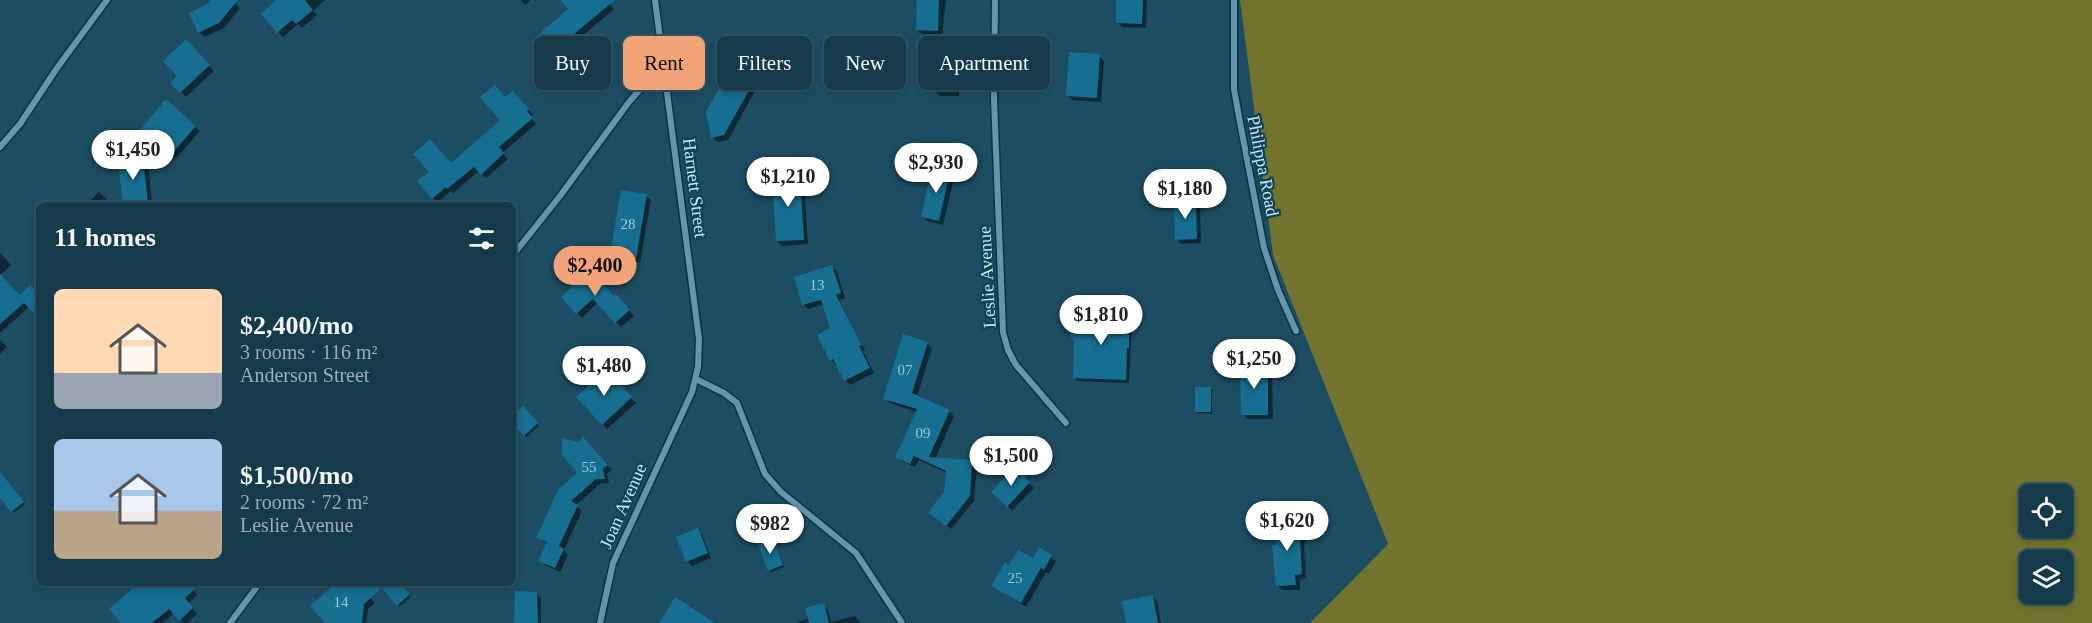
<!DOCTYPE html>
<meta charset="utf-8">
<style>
body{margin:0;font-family:"Times New Roman",serif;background:#224554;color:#f1f3f6;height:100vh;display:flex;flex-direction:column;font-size:22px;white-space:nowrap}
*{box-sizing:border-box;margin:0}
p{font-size:20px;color:#9dadb5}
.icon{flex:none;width:33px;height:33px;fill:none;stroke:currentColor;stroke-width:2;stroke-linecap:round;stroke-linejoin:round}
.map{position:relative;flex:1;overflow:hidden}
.panel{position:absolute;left:36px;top:202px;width:480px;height:384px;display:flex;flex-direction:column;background:#153a4a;border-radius:9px;box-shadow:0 3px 9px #0003,0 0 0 2px #345462}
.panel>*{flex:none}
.top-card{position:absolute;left:534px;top:36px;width:570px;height:54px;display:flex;gap:12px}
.tools{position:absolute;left:2019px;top:484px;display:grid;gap:12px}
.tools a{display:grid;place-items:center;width:54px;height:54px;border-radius:9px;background:#153a4a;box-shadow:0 3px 9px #0003,0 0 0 2px #345462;font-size:30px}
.price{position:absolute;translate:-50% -51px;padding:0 14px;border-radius:21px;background:#fff;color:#222;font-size:20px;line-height:39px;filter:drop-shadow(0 2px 3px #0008)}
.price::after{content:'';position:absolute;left:50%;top:36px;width:18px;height:14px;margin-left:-9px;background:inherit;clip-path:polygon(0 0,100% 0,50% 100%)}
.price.selected{background:#f0a378;color:#111}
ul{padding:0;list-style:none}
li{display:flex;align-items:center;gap:18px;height:150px;padding:0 18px}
li span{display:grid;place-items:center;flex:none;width:168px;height:120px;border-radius:9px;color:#555}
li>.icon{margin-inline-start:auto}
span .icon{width:72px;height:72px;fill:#fffc;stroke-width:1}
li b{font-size:26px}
h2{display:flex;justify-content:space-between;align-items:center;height:72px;padding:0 18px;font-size:26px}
.chip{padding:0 21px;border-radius:9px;background:#153a4a;box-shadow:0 3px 9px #0003,0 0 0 2px #345462;font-size:21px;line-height:54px}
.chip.selected{background:#f0a378;color:#111}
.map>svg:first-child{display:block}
</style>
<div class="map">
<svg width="2092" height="623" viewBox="0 0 2092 623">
<rect width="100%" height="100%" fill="#1c4d62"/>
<path fill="#72732e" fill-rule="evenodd" d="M1240 0H2092V623H1310L1388 544 1273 255ZM2030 495H2062V528H2030ZM2030 561H2062V594H2030Z"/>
<g fill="#0007">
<polygon points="212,0 232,0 240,8 224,28 204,37 200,32 207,6"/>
<polygon points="279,0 325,0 313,11 317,15 302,28 298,24 283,37 263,14"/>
<polygon points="521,0 531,0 525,5"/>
<polygon points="562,0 605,0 614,9 572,45 587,62 557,88 552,84 570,9"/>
<polygon points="918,0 946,0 942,35 922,34 917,30"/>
<polygon points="1118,0 1147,0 1146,28 1122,27 1117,22"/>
<polygon points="186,41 214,71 186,97 173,83 179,77"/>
<polygon points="954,48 959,53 959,96 940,96 935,91"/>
<polygon points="1099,56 1104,61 1101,102 1072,100 1068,96"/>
<polygon points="751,86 755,91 728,140 717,142 713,137"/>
<polygon points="517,97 533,115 530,117 536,124 502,153 508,159 486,178 479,171 453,193 451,191 438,202 433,198 451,164 502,120 506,99"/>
<polygon points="195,127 200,131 175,159 146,134"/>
<polygon points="143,158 148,163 152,206 124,206"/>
<polygon points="949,174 954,178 943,225 927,221 922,216"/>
<polygon points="800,177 804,182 808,244 782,246 777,241"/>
<polygon points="99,192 113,206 85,206"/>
<polygon points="646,196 651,200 640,263 616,259 612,254"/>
<polygon points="1196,202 1200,207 1201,243 1181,244 1177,239"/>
<polygon points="0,253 11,265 0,275"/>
<polygon points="832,267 837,272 845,298 839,300 865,350 863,351 874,373 850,385 832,360 831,329 824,304 808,309 803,304"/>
<polygon points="0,275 19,297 33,290 39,283 39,314 30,306 0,333"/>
<polygon points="616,296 634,316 621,327 598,302 582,318 563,297"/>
<polygon points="1128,316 1132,320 1129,383 1078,381 1075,378"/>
<polygon points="0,340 7,347 0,354"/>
<polygon points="927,343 932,348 917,397 949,412 954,416 935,459 972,462 977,467 974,501 951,529 935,516 945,492 947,473 919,460 915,467 902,461 897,456 917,412 890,403 885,398"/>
<polygon points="1267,367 1272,372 1273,419 1248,419 1243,414"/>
<polygon points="607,371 636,403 607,429 578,397"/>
<polygon points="1210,388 1212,390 1212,414 1198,413 1196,411"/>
<polygon points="523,408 539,426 526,437 513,422 513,418"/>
<polygon points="583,439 612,470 607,474 609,483 601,483 576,505 582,511 564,550 568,555 560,572 545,565 540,560 547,544 538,537 580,473 578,443"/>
<polygon points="1015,470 1034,488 1012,510 994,492"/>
<polygon points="7,484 25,504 14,513 0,496 0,489"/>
<polygon points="1299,520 1303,525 1306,578 1300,579 1300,590 1282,590 1278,585 1277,546"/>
<polygon points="697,530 702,535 711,558 692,566 687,561"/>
<polygon points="773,541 784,567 771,572 769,570"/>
<polygon points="1040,550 1056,561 1049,574 1046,572 1026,607 993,586 1010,567 1034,560"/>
<polygon points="140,584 189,584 197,595 188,604 197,614 187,623 184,623 174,613 162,623 123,623 111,609"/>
<polygon points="338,584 358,584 375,603 368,609 366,623 327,623 312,606"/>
<polygon points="380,584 400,584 411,597 400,606"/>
<polygon points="536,593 541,598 541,623 515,623"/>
<polygon points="1152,596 1157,601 1161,623 1128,623"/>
<polygon points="823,605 828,610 831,622 855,616 861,623 796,623 809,618"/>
</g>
<g fill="#166f91">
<polygon points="210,0 238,0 219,23 198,33 189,13 206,5"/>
<polygon points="276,0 305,0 313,10 296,24 292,20 277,33 261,14"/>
<polygon points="560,0 615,0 568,39 583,56 551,85 540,72 557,57 538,35 568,9"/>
<polygon points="917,0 939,0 938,31 916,30"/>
<polygon points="1116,0 1143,0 1142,24 1116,23"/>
<polygon points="186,39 210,65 180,93 170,83 177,76 163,61"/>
<polygon points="931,47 954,47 955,92 934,92"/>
<polygon points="1069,52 1100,54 1097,98 1066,96"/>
<polygon points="728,72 752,85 724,135 711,138 706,112"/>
<polygon points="495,85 505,97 513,91 529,109 527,111 533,118 499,147 504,153 481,175 474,167 447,189 446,187 432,199 417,181 429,172 413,154 430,139 451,163 500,120 480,97"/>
<polygon points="166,99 196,126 170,156 140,130"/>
<polygon points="143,157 148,203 123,206 118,159"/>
<polygon points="932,168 950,172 939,221 921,217"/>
<polygon points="800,176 804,240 776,241 772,177"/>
<polygon points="621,190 647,194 636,259 610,254"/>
<polygon points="1174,201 1196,201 1197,239 1175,240"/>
<polygon points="832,265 841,293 836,295 862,345 859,346 870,368 844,381 833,359 830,361 817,335 830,328 821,300 802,305 794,277"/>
<polygon points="591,270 614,296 616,294 630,310 615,323 593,299 576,314 561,297"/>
<polygon points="0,274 19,295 30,285 39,295 39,318 24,303 0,324"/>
<polygon points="1080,314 1129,315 1129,348 1127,348 1126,380 1073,378 1074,342 1068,332"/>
<polygon points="903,334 928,342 912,393 950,410 929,457 972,460 970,496 946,526 928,512 944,492 946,471 914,456 910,464 895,457 917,409 883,399"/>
<polygon points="1240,366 1268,366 1268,415 1241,415"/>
<polygon points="607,369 632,397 602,425 576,397"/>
<rect x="1195" y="387" width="16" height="25"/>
<polygon points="523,406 538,423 524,436 513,424 513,416"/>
<polygon points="583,437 608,465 603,469 605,479 596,479 571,501 578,505 559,546 564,549 555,568 538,561 547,542 536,538 558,490 577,473 562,455 562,438 578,442"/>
<polygon points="1015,467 1030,482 1007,507 991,492"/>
<polygon points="0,472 24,502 11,512 0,498"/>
<polygon points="1299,518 1302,574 1295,575 1296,585 1276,586 1272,545 1276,545 1275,526 1279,526 1278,519"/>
<polygon points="698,528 708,553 686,562 676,537"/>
<polygon points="773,539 783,565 768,571 758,544"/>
<polygon points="1039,547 1052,555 1044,570 1041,568 1021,603 991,586 1005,562 1009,565 1018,550 1033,558"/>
<polygon points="138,584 201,584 185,598 193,608 179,621 169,609 152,623 121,623 109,609"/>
<polygon points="335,584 401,584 410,594 397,606 382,588 364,604 362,623 325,623 310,606"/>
<polygon points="515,591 537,592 538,623 514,623"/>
<polygon points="1153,595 1158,623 1126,623 1122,601"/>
<polygon points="675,597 715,623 659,623"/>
<polygon points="824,603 829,623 809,623 805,608"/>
</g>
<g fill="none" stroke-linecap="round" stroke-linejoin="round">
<g stroke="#0c3242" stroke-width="9">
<g id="minor">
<polyline points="995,0 994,99 1003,332 1008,350 1016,365 1066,423"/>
<polyline points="1234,0 1234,89 1239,117 1264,248 1278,290 1296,331"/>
<polyline points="0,147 20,124 57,68 107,0"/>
<polyline points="513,255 560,196 629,102 664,62"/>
<polyline points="696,379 724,393 737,403 765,474 781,492 856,553 902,623"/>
<polyline points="230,623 259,584"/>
<polyline points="600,623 613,563 692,392 698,367 699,339 655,0"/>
</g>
</g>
<use href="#minor" stroke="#6495ac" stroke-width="6"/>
</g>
<g text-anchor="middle" stroke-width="4.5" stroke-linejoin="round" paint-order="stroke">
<g font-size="15" fill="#9ec7d8">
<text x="628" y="229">28</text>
<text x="817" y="290">13</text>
<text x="905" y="375">07</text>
<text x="923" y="438">09</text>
<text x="589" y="472">55</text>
<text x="1015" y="583">25</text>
<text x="341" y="607">14</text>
</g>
<g font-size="18" fill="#cbe4f0" stroke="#0f4357">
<text transform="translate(1263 166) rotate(79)" y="6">Philippa Road</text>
<text transform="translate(695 188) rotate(83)" y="6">Harnett Street</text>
<text transform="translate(987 277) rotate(-93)" y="6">Leslie Avenue</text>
<text transform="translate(623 506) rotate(-66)" y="6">Joan Avenue</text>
</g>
</g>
</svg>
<div class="tools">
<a><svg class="icon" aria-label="locate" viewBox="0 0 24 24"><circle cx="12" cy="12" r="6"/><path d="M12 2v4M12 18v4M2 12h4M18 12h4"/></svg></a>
<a><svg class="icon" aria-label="layers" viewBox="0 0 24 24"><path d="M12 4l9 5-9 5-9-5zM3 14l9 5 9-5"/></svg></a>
</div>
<b class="price" style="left:133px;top:181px">$1,450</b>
<b class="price" style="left:936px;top:194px">$2,930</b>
<b class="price" style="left:788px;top:208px">$1,210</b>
<b class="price" style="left:1185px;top:220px">$1,180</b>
<b class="price selected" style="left:595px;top:297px">$2,400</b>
<b class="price" style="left:1101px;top:346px">$1,810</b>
<b class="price" style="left:1254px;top:390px">$1,250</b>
<b class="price" style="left:604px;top:397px">$1,480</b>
<b class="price" style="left:1011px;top:487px">$1,500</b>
<b class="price" style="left:1287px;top:552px">$1,620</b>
<b class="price" style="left:770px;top:555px">$982</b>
<div class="top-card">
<a class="chip">Buy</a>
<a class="chip selected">Rent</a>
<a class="chip">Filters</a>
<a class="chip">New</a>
<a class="chip">Apartment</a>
</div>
<section class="panel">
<h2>11 homes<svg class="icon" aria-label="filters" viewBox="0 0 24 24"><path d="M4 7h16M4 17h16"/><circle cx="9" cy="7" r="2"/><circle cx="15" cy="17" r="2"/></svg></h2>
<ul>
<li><span style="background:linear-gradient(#ffd9b3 70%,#9aa5b1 0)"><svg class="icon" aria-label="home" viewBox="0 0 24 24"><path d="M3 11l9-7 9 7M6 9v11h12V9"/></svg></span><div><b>$2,400/mo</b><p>3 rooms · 116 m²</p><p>Anderson Street</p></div></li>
<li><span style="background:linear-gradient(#a9c7e8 60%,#b9a48a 0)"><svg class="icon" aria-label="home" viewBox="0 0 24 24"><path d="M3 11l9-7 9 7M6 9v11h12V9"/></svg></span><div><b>$1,500/mo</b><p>2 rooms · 72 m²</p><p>Leslie Avenue</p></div></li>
</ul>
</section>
</div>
